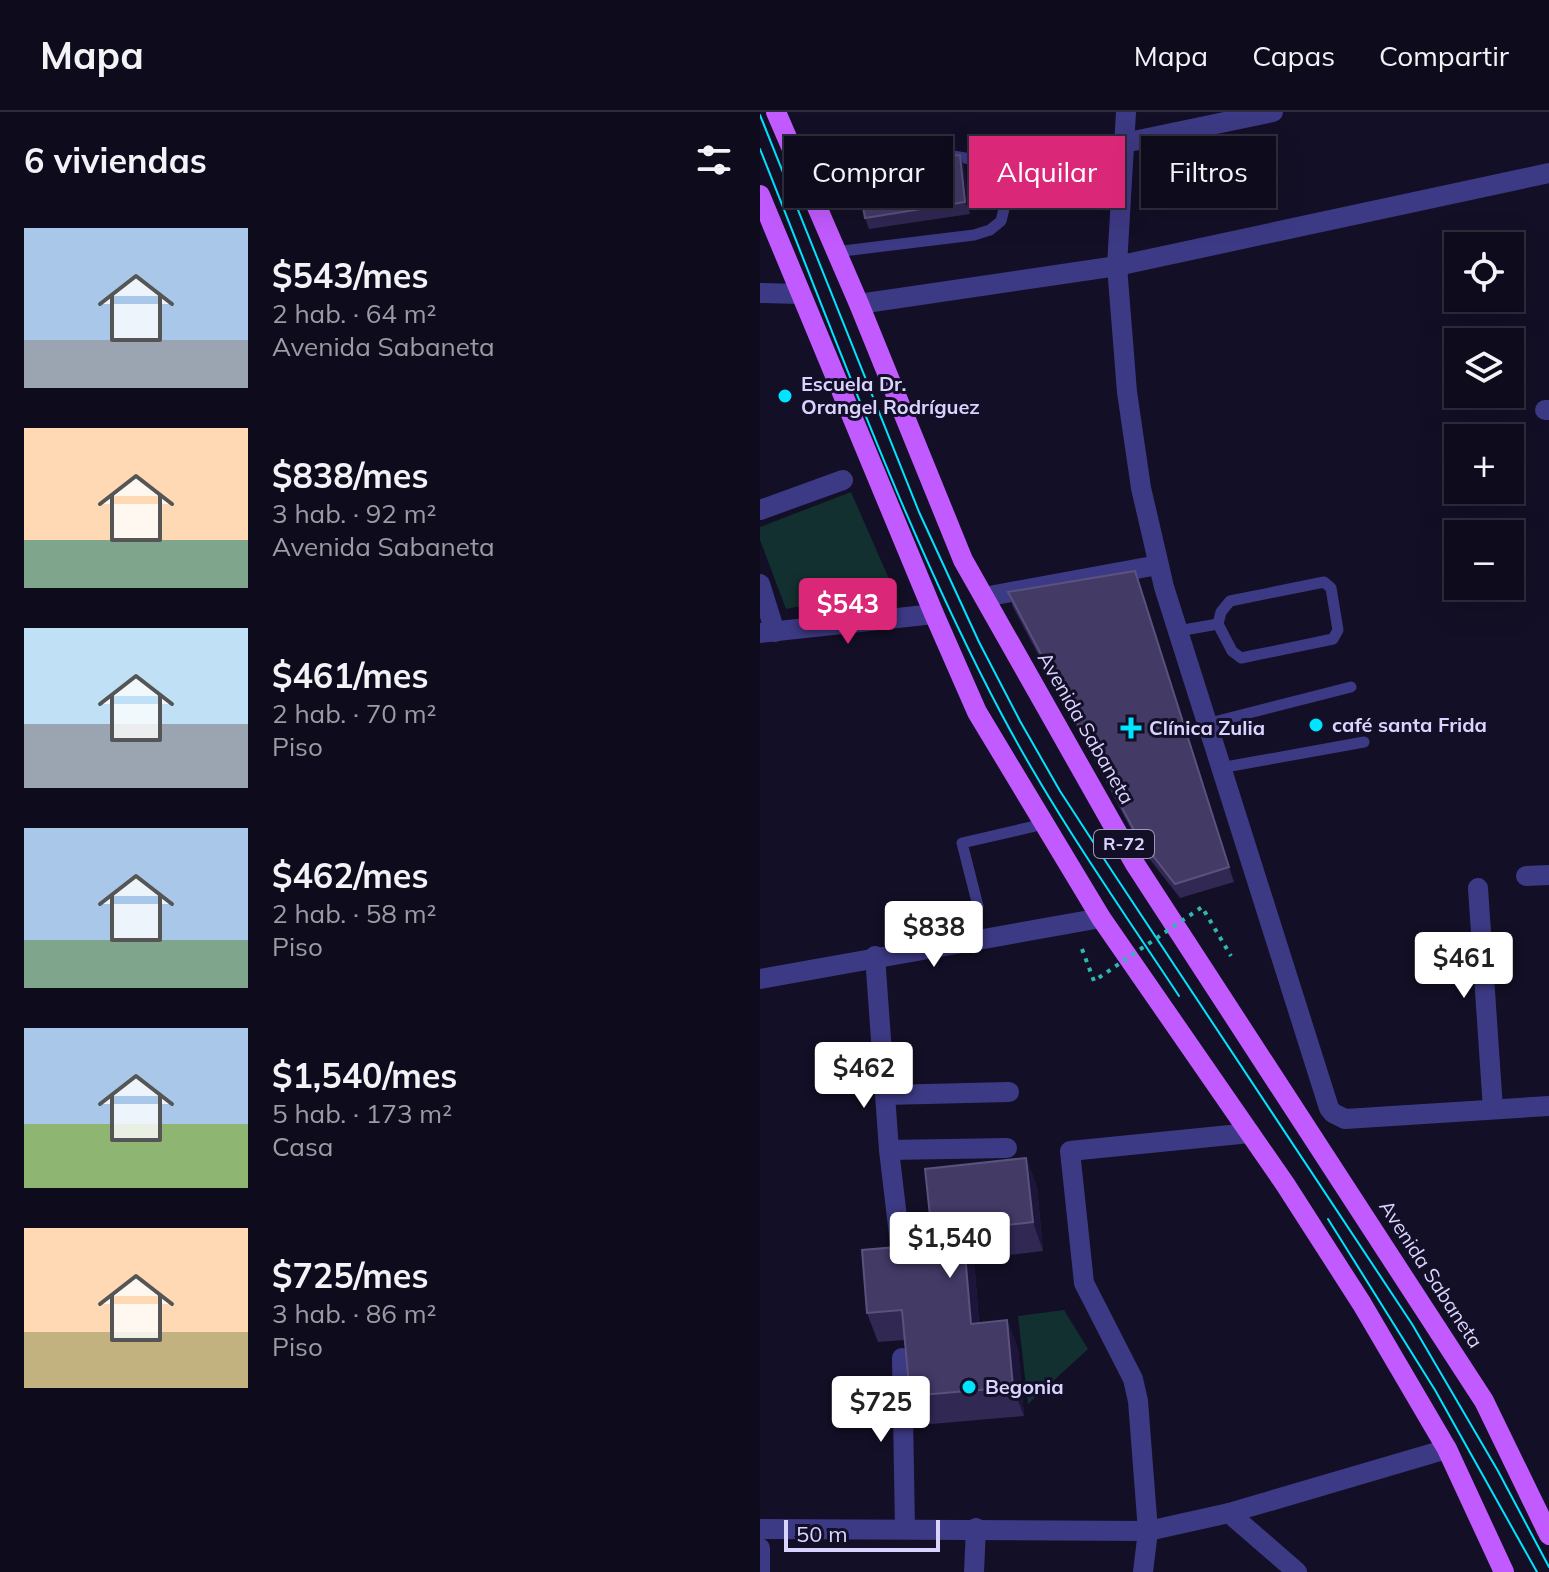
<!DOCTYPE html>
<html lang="es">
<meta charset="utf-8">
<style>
body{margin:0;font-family:Mulish,sans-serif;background:#1c1929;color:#f1f3f6;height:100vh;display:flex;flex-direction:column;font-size:30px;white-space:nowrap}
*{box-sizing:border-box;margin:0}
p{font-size:26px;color:#9b9ba3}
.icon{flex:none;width:44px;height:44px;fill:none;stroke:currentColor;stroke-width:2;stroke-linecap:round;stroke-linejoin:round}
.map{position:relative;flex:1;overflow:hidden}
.panel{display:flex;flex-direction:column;background:#0e0b1c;width:760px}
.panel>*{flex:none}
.hud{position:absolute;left:24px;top:24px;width:644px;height:72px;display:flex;gap:16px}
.fabs{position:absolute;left:684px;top:120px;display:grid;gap:16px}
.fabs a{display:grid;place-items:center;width:80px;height:80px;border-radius:0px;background:#0e0b1c;box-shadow:0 8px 32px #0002,0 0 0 2px #2e2b3b;font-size:40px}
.scale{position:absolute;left:24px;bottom:20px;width:156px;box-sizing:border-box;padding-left:8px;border:4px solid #d9d4ff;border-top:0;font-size:22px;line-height:28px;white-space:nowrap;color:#d9d4ff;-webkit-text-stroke:6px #130f26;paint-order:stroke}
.price{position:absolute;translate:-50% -68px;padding:0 18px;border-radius:8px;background:#fff;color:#222;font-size:26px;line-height:52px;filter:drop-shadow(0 2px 4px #0008)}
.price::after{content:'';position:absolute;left:50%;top:48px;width:24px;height:18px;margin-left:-12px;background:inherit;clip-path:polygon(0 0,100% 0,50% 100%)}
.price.on{background:#db2777;color:#fff}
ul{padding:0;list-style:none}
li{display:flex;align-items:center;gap:24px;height:200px;padding:0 24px}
li span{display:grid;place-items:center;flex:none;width:224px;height:160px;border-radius:0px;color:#555}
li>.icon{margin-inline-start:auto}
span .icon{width:96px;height:96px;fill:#fffc;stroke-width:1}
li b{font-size:34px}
h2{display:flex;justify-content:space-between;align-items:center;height:96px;padding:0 24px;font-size:34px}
.pill{padding:0 28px;border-radius:0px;background:#0e0b1c;box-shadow:0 8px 32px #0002,0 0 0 2px #2e2b3b;font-size:28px;line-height:72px}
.pill.on{background:#db2777;color:#fff}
header{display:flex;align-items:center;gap:48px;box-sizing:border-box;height:112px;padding:0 40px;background:#0e0b1c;border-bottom:2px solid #2e2b3b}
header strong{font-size:38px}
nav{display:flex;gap:44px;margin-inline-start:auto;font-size:28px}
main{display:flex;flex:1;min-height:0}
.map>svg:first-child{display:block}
</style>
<header>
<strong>Mapa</strong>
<nav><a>Mapa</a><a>Capas</a><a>Compartir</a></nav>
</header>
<main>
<section class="panel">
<h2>6 viviendas<svg class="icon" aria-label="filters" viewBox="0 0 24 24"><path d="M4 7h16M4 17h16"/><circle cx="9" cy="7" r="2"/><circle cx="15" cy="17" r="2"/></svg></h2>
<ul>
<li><span style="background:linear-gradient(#a9c7e8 70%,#9aa5b1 0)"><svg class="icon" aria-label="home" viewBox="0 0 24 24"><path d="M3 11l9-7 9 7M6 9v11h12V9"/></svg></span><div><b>$543/mes</b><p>2 hab. · 64 m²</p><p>Avenida Sabaneta</p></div></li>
<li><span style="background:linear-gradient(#ffd9b3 70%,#7fa58c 0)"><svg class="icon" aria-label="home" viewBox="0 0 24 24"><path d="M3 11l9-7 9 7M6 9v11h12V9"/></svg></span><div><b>$838/mes</b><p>3 hab. · 92 m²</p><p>Avenida Sabaneta</p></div></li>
<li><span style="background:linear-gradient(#bfe0f5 60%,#9aa5b1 0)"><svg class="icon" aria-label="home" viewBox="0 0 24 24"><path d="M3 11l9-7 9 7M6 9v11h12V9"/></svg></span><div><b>$461/mes</b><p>2 hab. · 70 m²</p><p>Piso</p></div></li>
<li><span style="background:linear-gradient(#a9c7e8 70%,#7fa58c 0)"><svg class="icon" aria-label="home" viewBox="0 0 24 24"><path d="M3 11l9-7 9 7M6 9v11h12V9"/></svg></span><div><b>$462/mes</b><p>2 hab. · 58 m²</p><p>Piso</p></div></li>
<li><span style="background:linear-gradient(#a9c7e8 60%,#8fb573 0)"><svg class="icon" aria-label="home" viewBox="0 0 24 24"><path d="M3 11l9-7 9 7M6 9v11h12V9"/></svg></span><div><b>$1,540/mes</b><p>5 hab. · 173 m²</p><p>Casa</p></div></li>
<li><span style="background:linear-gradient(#ffd9b3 65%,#c2b280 0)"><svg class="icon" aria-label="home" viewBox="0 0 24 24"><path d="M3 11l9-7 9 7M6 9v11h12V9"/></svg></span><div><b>$725/mes</b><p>3 hab. · 86 m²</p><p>Piso</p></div></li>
</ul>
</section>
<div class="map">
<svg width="789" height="1460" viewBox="0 0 789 1460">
<rect width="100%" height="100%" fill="#130f26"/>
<g fill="#12302f">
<polygon points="91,380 133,476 26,497 0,428 0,415"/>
<polygon points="304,1198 328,1237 268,1292 258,1204"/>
</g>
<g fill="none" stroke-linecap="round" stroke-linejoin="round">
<g stroke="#3d3a85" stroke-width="11">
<polyline points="42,64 193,44 211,47 227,52 238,62 244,77 245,93 241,109 230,118 214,123 75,140"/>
<polyline points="418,519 458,512 472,539 481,546 573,527 578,518 571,476 564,470 470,489 461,500 458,512"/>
<polyline points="446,612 591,575"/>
<polyline points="460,656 604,630"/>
<polyline points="218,794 202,731 284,712"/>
</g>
<g stroke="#3d3a85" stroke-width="20">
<polyline points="366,0 357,154 367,280 381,376 404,475 569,996 573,1001 585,1007 789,994"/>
<polyline points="364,31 513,0"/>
<polyline points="0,181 40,182"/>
<polyline points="99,192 357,154 789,61"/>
<polyline points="785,298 789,298"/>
<polyline points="0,398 83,368"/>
<polyline points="0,472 15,520"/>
<polyline points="224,485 398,453"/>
<polyline points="0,521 174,502"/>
<polyline points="766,764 789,763"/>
<polyline points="718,776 733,997"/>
<polyline points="115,844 129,1038 142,1148"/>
<polyline points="0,867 341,806"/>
<polyline points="125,983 249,980"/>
<polyline points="129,1038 247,1036"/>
<polyline points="142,1246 145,1417"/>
<polyline points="469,1401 537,1460"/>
<polyline points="0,1417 388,1419 469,1401 687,1337"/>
<polyline points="0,1436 0,1460"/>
<polyline points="214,1460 216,1416"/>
<polyline points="383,1460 388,1419 378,1289 373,1267 324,1171 310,1039 490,1021"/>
</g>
<g stroke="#c25bff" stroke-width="20">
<polyline points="16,0 99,192 203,448 375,752 724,1289 789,1423"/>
<polyline points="0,83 174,502 217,600 341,806 525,1072 602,1192 687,1337 744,1460"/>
</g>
<g stroke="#00e5ff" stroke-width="2">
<polyline points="0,3 159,400 219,530 260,609 300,679 352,759 652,1212 738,1359 789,1455"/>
<path d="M0 37C76 227 146 422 242 603 294 701 358 792 419 884"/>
<polyline points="568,1107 675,1278 777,1460"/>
</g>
<polyline stroke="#2fb8b0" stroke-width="4" stroke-dasharray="4 6" stroke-linecap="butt" points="322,837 334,869 442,795 471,844"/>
</g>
<g fill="#312854">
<polygon points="200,43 204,55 210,102 109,117 105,106 153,55"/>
<polygon points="375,459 474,770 420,786 381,736 253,495 248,480"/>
<polygon points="266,1046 277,1075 283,1139 214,1147 219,1211 247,1208 258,1237 264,1304 160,1313 150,1284 145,1228 118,1230 107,1201 173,1132"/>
</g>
<g fill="#1d163a">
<polygon points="200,43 204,55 210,102 205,90"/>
<polygon points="375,459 381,474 474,770 469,755"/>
<polygon points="266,1046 277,1075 283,1139 273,1110"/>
<polygon points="203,1118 214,1147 221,1241 211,1212"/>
<polygon points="247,1208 258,1237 264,1304 253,1275"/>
</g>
<g fill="#433a66" stroke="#5a527e" stroke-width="2">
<polygon points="200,43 205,90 105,106 97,61 153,55 151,48"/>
<polygon points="375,459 469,755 415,772 376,722 248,480"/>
<polygon points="266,1046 273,1110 203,1118 211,1212 247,1208 253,1275 150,1284 142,1198 107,1201 102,1138 173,1132 165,1057"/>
</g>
<g fill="#00e5ff" stroke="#130f26" stroke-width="3">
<circle cx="25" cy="284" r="8"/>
<circle cx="556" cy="613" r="8"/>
<path d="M367 604h8v8h8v8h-8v8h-8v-8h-8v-8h8z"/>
<circle cx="209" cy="1275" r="8"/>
</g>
<g text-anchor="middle" stroke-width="6" stroke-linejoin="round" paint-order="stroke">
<rect fill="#130f26" stroke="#9e99be" stroke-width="2" x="334" y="718" width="60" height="28" rx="6"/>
<g font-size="18" font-weight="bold" fill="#d9d4ff">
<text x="364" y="738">R-72</text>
</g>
<g font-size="20" font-weight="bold" fill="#d9d4ff" stroke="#130f26" text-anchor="start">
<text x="41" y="279">Escuela Dr.<tspan x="41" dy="23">Orangel Rodríguez</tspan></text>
<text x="572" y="620">café santa Frida</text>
<text x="389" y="623">Clínica Zulia</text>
<text x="225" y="1282">Begonia</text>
</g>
<g font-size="20" fill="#d9d4ff" stroke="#130f26">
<text transform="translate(326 616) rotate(60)" y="7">Avenida Sabaneta</text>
<text transform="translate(671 1162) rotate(57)" y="7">Avenida Sabaneta</text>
</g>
</g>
</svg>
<div class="fabs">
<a><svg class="icon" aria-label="locate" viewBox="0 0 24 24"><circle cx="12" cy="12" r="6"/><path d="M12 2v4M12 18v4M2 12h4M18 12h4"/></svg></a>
<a><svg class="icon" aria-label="layers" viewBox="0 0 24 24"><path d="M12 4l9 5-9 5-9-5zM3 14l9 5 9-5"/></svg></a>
<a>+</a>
<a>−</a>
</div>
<div class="scale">50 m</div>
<b class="price on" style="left:88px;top:534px">$543</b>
<b class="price" style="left:174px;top:857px">$838</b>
<b class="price" style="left:704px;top:888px">$461</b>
<b class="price" style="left:104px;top:998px">$462</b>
<b class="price" style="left:190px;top:1168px">$1,540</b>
<b class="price" style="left:121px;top:1332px">$725</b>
<div class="hud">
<a class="pill">Comprar</a>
<a class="pill on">Alquilar</a>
<a class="pill">Filtros</a>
</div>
</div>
</main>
